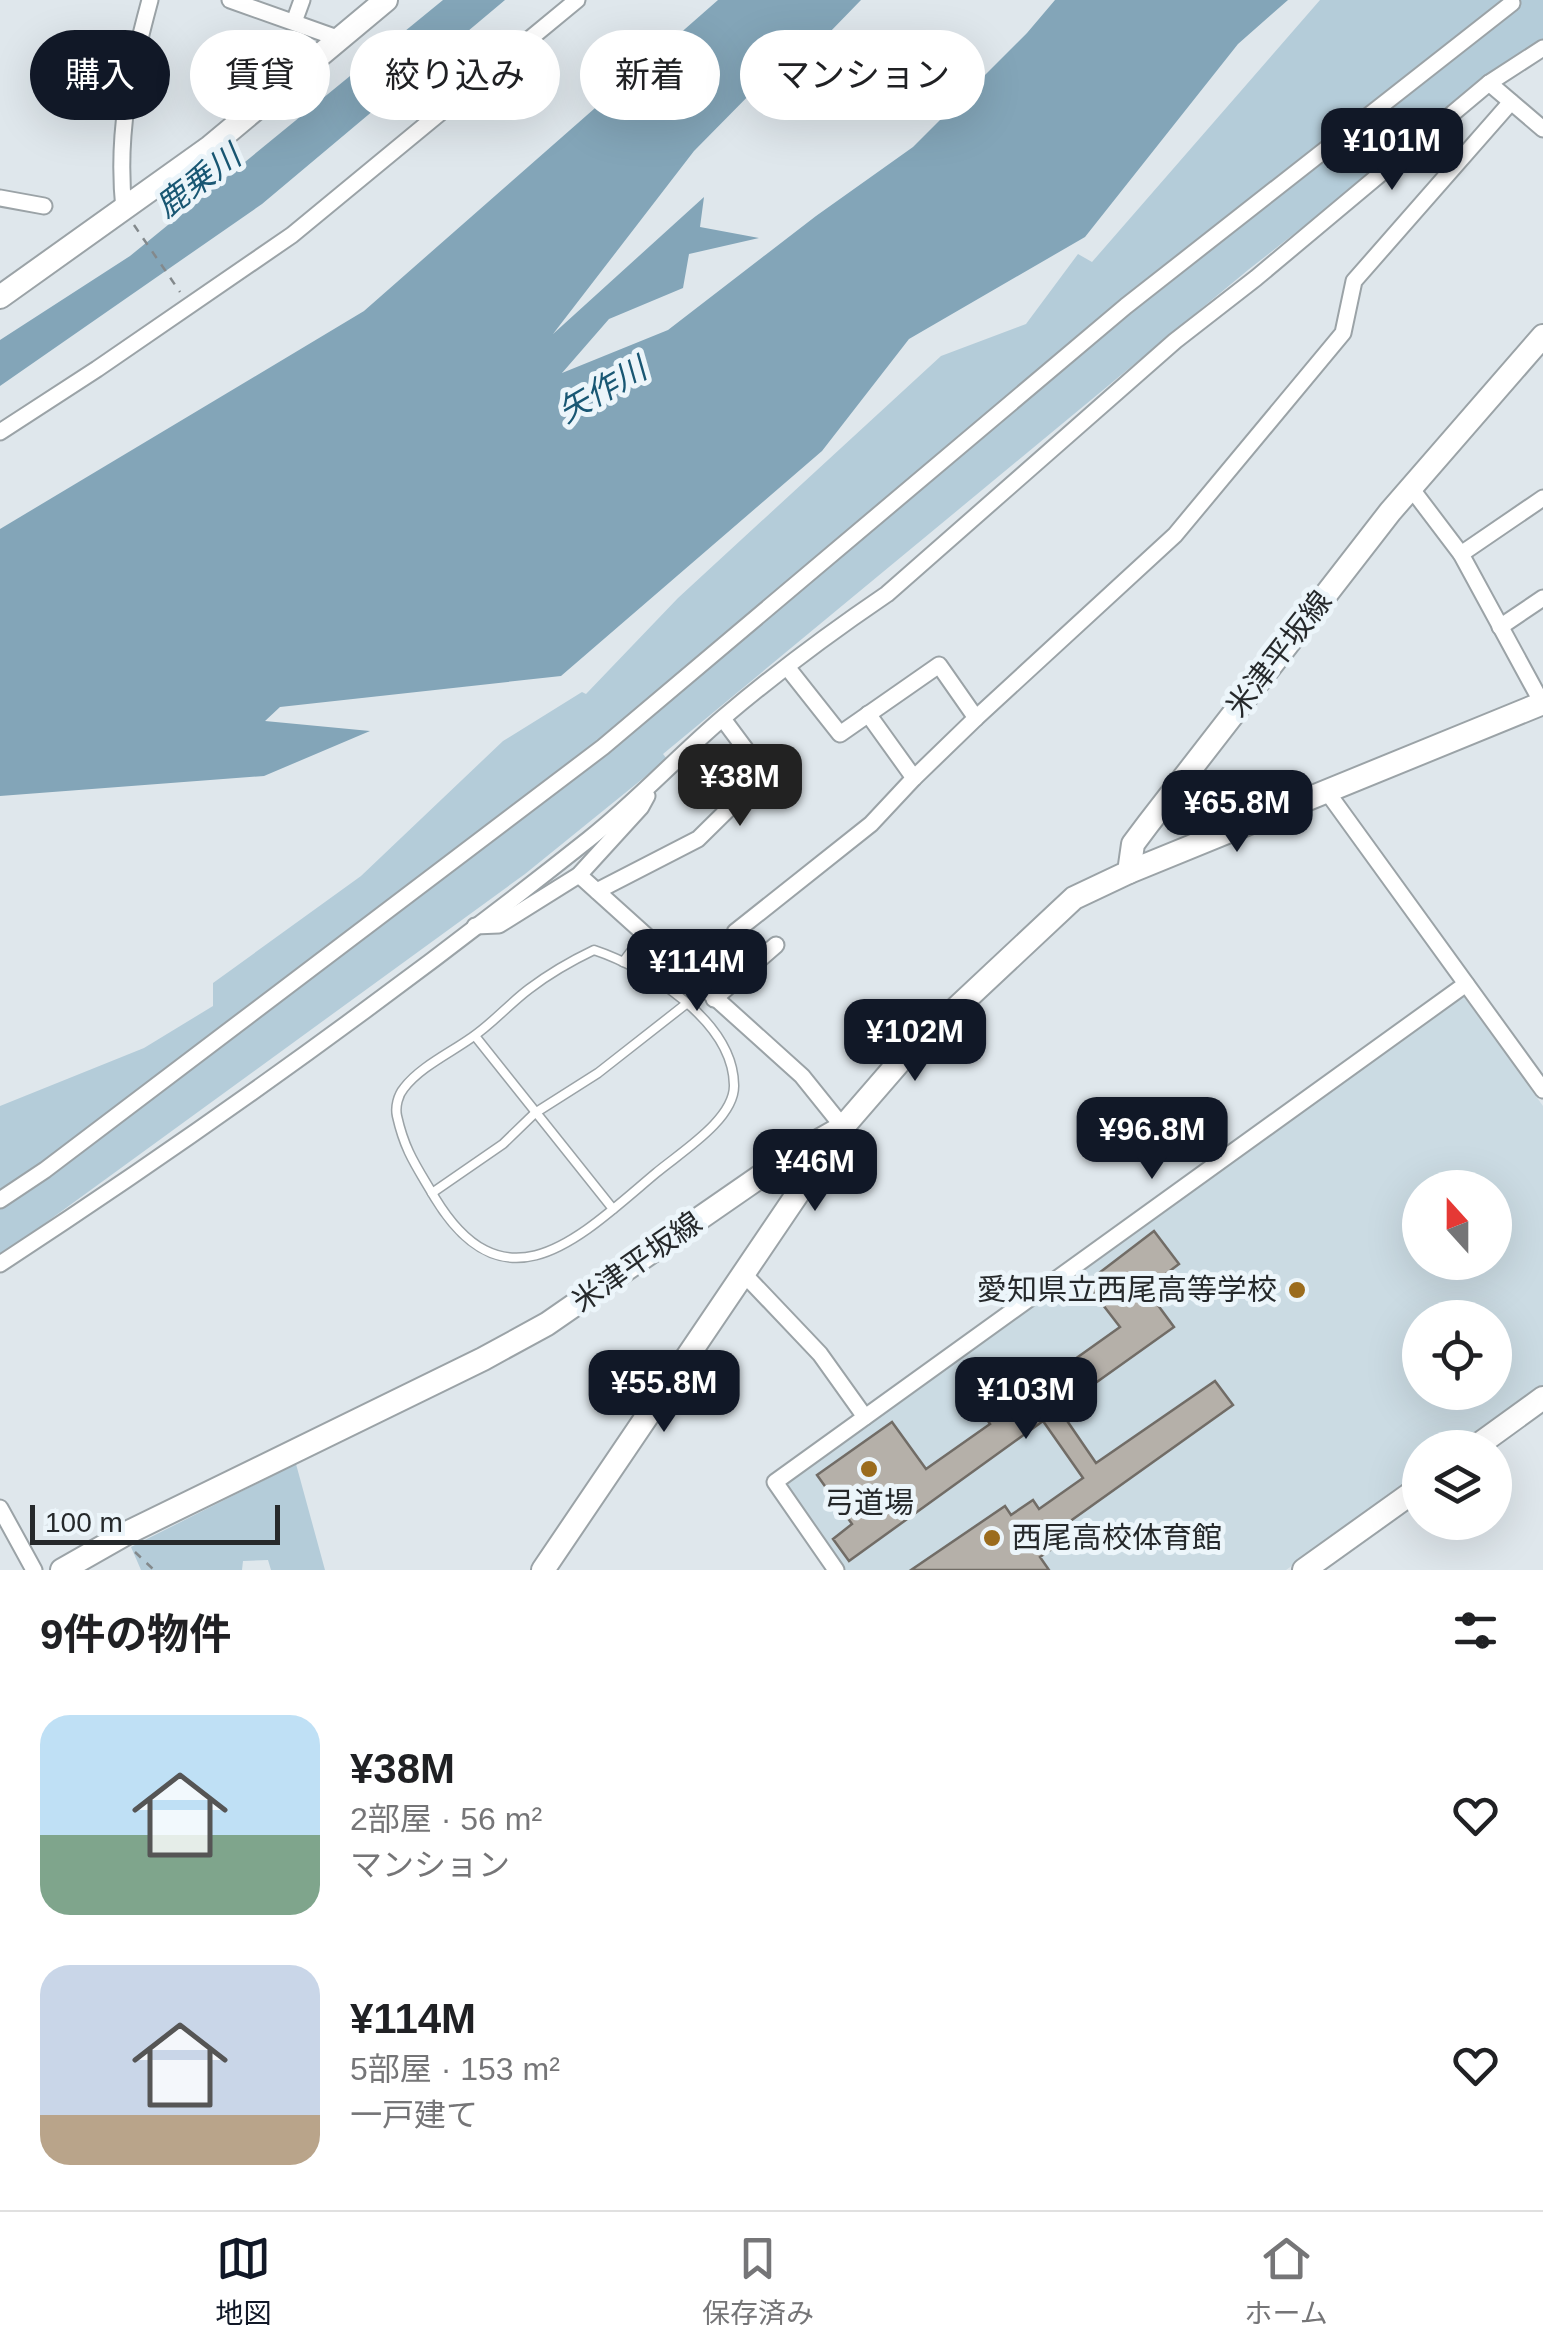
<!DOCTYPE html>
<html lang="ja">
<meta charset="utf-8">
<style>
body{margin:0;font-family:Helvetica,"Noto Sans JP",sans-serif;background:#f2f2f2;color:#202124;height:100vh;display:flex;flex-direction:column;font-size:38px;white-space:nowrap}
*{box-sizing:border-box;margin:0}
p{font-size:32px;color:#757577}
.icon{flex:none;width:55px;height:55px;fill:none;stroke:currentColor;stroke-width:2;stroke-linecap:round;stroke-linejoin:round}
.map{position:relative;height:1570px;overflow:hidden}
.side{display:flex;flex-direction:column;background:#fff;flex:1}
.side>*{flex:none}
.guide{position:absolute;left:30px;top:30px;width:1000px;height:90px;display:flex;gap:20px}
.needle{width:65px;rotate:339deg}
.tools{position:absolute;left:1402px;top:1170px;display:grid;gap:20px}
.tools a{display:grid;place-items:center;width:110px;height:110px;border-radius:50%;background:#fff;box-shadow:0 10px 40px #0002;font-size:50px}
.scale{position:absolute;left:30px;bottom:25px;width:250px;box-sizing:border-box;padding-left:10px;border:5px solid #26292b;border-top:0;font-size:28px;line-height:35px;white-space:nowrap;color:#26292b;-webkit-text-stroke:8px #ecf5fa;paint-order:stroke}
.price{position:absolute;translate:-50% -85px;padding:0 22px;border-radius:20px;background:#111827;color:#fff;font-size:32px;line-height:65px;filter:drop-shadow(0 2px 5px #0008)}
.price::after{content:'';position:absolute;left:50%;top:60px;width:30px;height:22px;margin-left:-15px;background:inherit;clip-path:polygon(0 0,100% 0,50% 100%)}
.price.active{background:#222;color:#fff}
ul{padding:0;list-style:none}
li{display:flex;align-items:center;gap:30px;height:250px;padding:0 40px}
li span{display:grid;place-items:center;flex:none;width:280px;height:200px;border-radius:30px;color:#555}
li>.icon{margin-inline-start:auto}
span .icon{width:120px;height:120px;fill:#fffc;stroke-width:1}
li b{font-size:42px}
h2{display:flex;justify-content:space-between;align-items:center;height:120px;padding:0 40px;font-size:42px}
.pill{padding:0 35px;border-radius:45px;background:#fff;box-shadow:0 10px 40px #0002;font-size:35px;line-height:90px}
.pill.active{background:#111827;color:#fff}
.menu{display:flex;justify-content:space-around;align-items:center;height:140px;border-top:2px solid #e0e0e0;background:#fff;font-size:28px;color:#757577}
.menu a{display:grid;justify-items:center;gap:5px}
.menu .active{color:#111827}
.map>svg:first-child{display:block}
</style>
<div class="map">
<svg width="1543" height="1570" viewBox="0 0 1543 1570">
<rect width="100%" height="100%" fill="#dfe7ec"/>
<path fill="#cbdbe3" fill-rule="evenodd" d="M1462 994 1543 1106V1386L1457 1447 1420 1448V1474L1286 1570H842L784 1482ZM1420 1188H1495V1262H1420ZM1420 1318H1495V1392H1420Z"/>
<g fill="#b4ccd9">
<polygon points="1320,0 1543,0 1543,39 1248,270 663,754 667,759 525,874 0,1256 0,1106 144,1048 213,1006 213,983 361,876 503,741 582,692 586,694 678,598 941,356 1026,324 1078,254 1092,262"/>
<polygon points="296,1464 325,1570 271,1570 268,1560 243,1561 242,1570 141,1570 131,1547"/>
</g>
<g fill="#83a5b8">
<polygon points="443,0 505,0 262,204 0,386 0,340 130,256"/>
<polygon points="718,0 861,0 828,34 766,78 694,151 553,334 704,197 700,227 759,238 689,254 683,288 609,319 562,373 668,330 816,216 913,147 1027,33 1055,0 1288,0 1238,44 1085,237 909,339 822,451 561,676 280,707 265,721 370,731 264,776 0,796 0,529 364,311"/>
</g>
<polygon fill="#b5b0a9" stroke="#716c66" stroke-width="2.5" points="1154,1231 1179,1264 1146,1289 1174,1327 1059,1409 1096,1463 1215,1381 1233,1405 1055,1532 1062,1542 1040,1557 1049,1570 911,1570 1005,1506 1011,1515 1033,1500 1039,1509 1083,1478 1043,1421 849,1561 833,1539 852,1524 817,1475 892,1422 926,1469 990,1424 988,1421 1120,1327 1086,1283"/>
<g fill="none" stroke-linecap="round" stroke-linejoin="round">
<g stroke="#9ba3a7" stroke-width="11">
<g id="lane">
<path d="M594 950C648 968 733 1021 734 1085 735 1119 681 1152 656 1173 582 1235 506 1315 435 1198 417 1167 405 1152 397 1116 395 1107 398 1095 404 1088 420 1067 450 1053 471 1038 492 1024 509 1004 529 989 550 973 571 961 594 950Z"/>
<polyline points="623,962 644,934"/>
<polyline points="475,1036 613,1209"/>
<polyline points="432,1193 503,1144 535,1113 598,1073 686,1004"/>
</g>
</g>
<g stroke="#9ba3a7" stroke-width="19">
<g id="street">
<polyline points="230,0 340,39"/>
<polyline points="294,22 302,0"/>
<polyline points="1489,83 1543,129"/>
<polyline points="0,198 44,206"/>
<path d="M124 210C116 133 130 74 150 0"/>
<polyline points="0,432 97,369 292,235 577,0"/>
<polyline points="1411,488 1461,554 1542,703"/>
<polyline points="1461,554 1543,498"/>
<polyline points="1500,627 1543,598"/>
<polyline points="787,667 840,734 939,665 976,718 1175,535 1343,333 1354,281 1511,102"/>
<polyline points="868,714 914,778 976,718"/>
<polyline points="1325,789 1543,1090"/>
<polyline points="579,875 802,1076 843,1127"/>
<polyline points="597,891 698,839 764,774 723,719"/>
<polyline points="475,926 499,925 579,875 641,807 647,796"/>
<polyline points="735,932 871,824 914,778"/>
<polyline points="714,999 776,945"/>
<polyline points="0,1200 45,1170 603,747 1126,306 1512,3"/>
<path d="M0 1264C202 1132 400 989 589 839 637 801 678 756 724 717 776 673 831 632 887 594L1175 341 1256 278 1489 83 1543 48"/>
<polyline points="743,1273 820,1354 865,1417"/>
<polyline points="0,1508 34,1570"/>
<polyline points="836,1570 775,1482 1466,984"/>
</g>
</g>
<g stroke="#9ba3a7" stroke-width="26">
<g id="secondary">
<polyline points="0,297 210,147 386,0"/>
<polyline points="1129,872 1543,703"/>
<polyline points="1474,1448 1543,1398"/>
<polyline points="62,1570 129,1532 483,1359 547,1324 781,1162 843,1127 901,1060 1074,898 1129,872 1133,844 1148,824 1390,512 1543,336"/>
<polyline points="543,1570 838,1134"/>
<polyline points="1304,1570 1420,1487"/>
</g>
</g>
<g stroke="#83898c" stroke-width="2.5" stroke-dasharray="8 8" stroke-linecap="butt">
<polyline points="134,225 180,292"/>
<polyline points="135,1552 154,1570"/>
</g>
<use href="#lane" stroke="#fff" stroke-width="8"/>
<use href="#street" stroke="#fff" stroke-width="15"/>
<use href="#secondary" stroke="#fff" stroke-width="22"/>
</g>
<g fill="#9b6c1d" stroke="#ecf5fa" stroke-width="4">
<circle cx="1297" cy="1290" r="10"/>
<circle cx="869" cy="1469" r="10"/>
<circle cx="992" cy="1538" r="10"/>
</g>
<g text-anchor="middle" stroke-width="10" stroke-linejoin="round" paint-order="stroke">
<g font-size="30" fill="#26292b" stroke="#ecf5fa">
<text transform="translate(1279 654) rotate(-52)" y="10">米津平坂線</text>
<text transform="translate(637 1262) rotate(-35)" y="10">米津平坂線</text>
</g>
<g font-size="30" fill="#26292b" stroke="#ecf5fa" text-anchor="end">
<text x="1277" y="1300">愛知県立西尾高等学校</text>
<text x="869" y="1513" text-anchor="middle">弓道場</text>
<text x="1012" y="1548" text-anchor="start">西尾高校体育館</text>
</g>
<g font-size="32" font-style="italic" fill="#195773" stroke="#ecf5fa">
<text transform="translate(198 181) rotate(-37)" y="11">鹿乗川</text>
<text transform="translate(602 390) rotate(-30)" y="11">矢作川</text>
</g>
</g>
</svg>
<div class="tools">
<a><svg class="needle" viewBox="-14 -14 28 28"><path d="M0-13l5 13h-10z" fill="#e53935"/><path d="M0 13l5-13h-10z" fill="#757577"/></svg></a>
<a><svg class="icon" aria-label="locate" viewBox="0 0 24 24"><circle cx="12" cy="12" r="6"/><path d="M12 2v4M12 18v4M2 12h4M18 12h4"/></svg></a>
<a><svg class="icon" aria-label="layers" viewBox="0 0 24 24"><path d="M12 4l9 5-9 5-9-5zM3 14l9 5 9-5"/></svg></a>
</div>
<div class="scale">100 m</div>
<b class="price" style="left:1392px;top:193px">¥101M</b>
<b class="price active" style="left:740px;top:829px">¥38M</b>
<b class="price" style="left:1237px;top:855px">¥65.8M</b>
<b class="price" style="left:697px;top:1014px">¥114M</b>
<b class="price" style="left:915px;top:1084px">¥102M</b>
<b class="price" style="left:1152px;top:1182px">¥96.8M</b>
<b class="price" style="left:815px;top:1214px">¥46M</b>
<b class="price" style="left:664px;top:1435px">¥55.8M</b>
<b class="price" style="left:1026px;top:1442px">¥103M</b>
<div class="guide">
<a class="pill active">購入</a>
<a class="pill">賃貸</a>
<a class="pill">絞り込み</a>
<a class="pill">新着</a>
<a class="pill">マンション</a>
</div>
</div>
<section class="side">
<h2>9件の物件<svg class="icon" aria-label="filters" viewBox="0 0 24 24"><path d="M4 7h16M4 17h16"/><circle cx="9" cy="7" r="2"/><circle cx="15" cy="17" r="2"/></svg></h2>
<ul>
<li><span style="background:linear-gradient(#bfe0f5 60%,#7fa58c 0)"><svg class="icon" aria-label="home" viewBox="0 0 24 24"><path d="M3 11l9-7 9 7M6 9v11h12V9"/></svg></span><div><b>¥38M</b><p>2部屋 · 56 m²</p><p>マンション</p></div><svg class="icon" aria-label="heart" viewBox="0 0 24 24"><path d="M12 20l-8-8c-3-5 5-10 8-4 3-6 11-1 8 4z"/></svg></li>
<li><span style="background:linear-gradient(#c9d6e8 75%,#b9a48a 0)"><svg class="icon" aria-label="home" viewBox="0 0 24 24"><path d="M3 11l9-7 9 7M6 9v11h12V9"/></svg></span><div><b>¥114M</b><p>5部屋 · 153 m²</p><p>一戸建て</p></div><svg class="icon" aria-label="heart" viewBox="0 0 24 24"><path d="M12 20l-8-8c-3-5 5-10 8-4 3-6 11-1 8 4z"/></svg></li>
</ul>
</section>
<nav class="menu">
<a class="active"><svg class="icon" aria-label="map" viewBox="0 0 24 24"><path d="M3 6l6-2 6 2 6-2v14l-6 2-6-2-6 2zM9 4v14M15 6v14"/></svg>地図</a>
<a><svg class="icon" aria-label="saved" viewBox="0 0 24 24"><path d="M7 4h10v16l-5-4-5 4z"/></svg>保存済み</a>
<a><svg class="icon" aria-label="home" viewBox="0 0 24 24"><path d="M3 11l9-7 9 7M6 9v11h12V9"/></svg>ホーム</a>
</nav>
